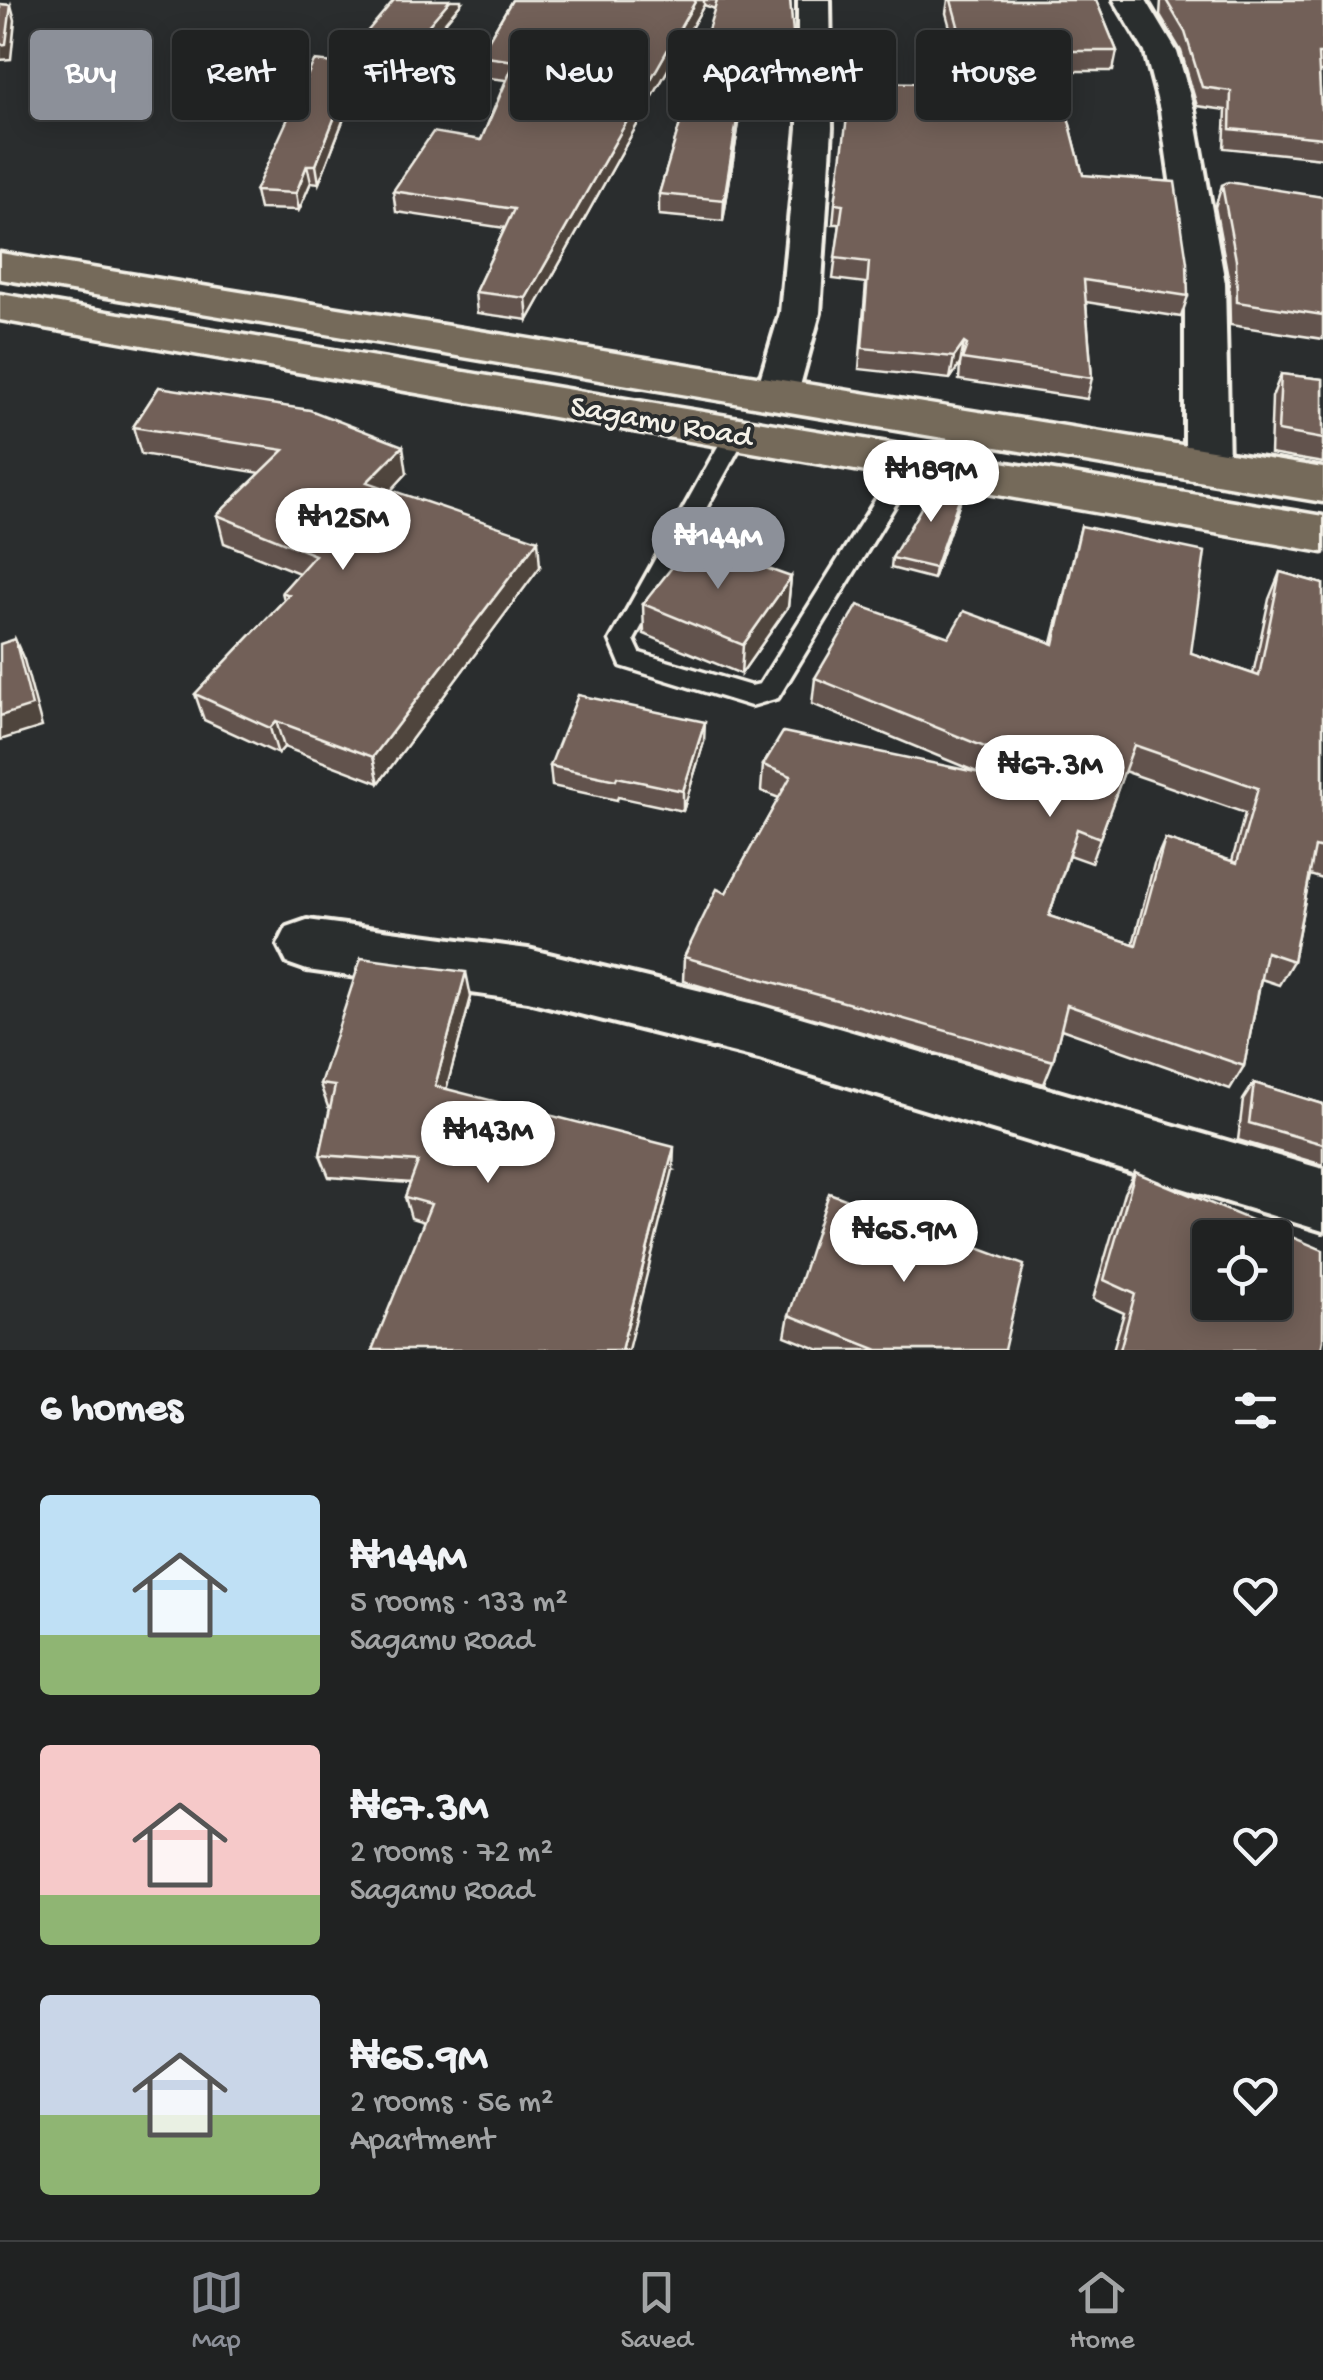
<!DOCTYPE html>
<meta charset="utf-8">
<style>
body{margin:0;font-family:"Gochi Hand",sans-serif;background:#282a2a;color:#f1f3f6;height:100vh;display:flex;flex-direction:column;font-size:38px;white-space:nowrap}
*{box-sizing:border-box;margin:0}
p{font-size:32px;color:#a2a4a5}
.icon{flex:none;width:55px;height:55px;fill:none;stroke:currentColor;stroke-width:2;stroke-linecap:round;stroke-linejoin:round}
.map{position:relative;height:1350px;overflow:hidden}
.details{display:flex;flex-direction:column;background:#202222;flex:1}
.details>*{flex:none}
.guide{position:absolute;left:30px;top:30px;width:1265px;height:90px;display:flex;gap:20px}
.tools{position:absolute;left:1192px;top:1220px;display:grid;gap:20px}
.tools a{display:grid;place-items:center;width:100px;height:100px;border-radius:10px;background:#202222;box-shadow:0 5px 25px #0003,0 0 0 2px #3d3f40;font-size:50px}
.price{position:absolute;translate:-50% -85px;padding:0 22px;border-radius:35px;background:#fff;color:#222;font-size:32px;line-height:65px;filter:drop-shadow(0 2px 5px #0008)}
.price::after{content:'';position:absolute;left:50%;top:60px;width:30px;height:22px;margin-left:-15px;background:inherit;clip-path:polygon(0 0,100% 0,50% 100%)}
.price.active{background:#8c9099;color:#fff}
ul{padding:0;list-style:none}
li{display:flex;align-items:center;gap:30px;height:250px;padding:0 40px}
li span{display:grid;place-items:center;flex:none;width:280px;height:200px;border-radius:10px;color:#555}
li>.icon{margin-inline-start:auto}
span .icon{width:120px;height:120px;fill:#fffc;stroke-width:1}
li b{font-size:42px}
h2{display:flex;justify-content:space-between;align-items:center;height:120px;padding:0 40px;font-size:42px}
.chip{padding:0 35px;border-radius:10px;background:#202222;box-shadow:0 5px 25px #0003,0 0 0 2px #3d3f40;font-size:35px;line-height:90px}
.chip.active{background:#8c9099;color:#fff}
.tabs{display:flex;justify-content:space-around;align-items:center;height:140px;border-top:2px solid #3d3f40;background:#202222;font-size:28px;color:#a2a4a5}
.tabs a{display:grid;justify-items:center;gap:5px}
.tabs .active{color:#8c9099}
.map>svg:first-child{display:block}
</style>
<div class="map">
<svg width="1323" height="1350" viewBox="0 0 1323 1350">
<rect width="100%" height="100%" fill="#2a2d2e"/>
<filter id="ink" filterUnits="userSpaceOnUse"><feTurbulence type="fractalNoise" baseFrequency=".01" numOctaves="2"/><feDisplacementMap in="SourceGraphic" scale="20" xChannelSelector="R" yChannelSelector="G"/><feConvolveMatrix kernelMatrix="1 2 1 2 8 2 1 2 1" color-interpolation-filters="sRGB"/></filter>
<g filter="url(#ink)">
<g fill="none" stroke-linecap="round" stroke-linejoin="round">
<g stroke="#f4f1e8" stroke-width="7">
<polygon id="lane" points="737,425 748,432 634,640 640,653 751,686 760,684 901,459 909,457 920,464 778,698 751,706 621,666 610,640 726,432"/>
</g>
<g stroke="#f4f1e8" stroke-width="8">
<g id="street">
<polygon points="798,0 830,0 832,128 820,313 798,393 792,403 777,406 762,403 756,393 780,313 798,128"/>
<polygon points="1114,0 1146,0 1177,52 1194,110 1225,283 1229,465 1223,475 1207,480 1191,475 1185,465 1185,283 1160,110 1145,52"/>
<polygon points="307,920 528,949 759,1005 1323,1169 1323,1231 759,1059 528,1001 307,970 287,963 278,945 287,927"/>
</g>
</g>
<g stroke="#f4f1e8" stroke-width="7">
<g id="highway">
<polygon points="0,253 1323,468 1323,502 0,279"/>
<polygon points="0,294 1323,516 1323,552 0,320"/>
</g>
</g>
<use href="#lane" fill="#2a2d2e" fill-rule="evenodd"/>
<use href="#street" fill="#2a2d2e" fill-rule="evenodd"/>
<use href="#highway" fill="#746a5a" fill-rule="evenodd"/>
</g>
<g fill="#62534d" stroke="#f4f1e8" stroke-width="2.5" fill-rule="evenodd">
<polygon points="512,0 790,0 796,67 794,88 745,86 723,221 659,215 659,194 715,9 704,5 528,320 477,313 475,292 505,228 396,212 393,191 481,140 506,80 480,77 479,56"/>
<polygon points="948,0 1096,0 1117,51 1113,71 1056,71 1083,175 1188,296 1181,317 1086,302 1092,378 1087,399 959,380 960,364 950,379 859,369 866,283 833,279 840,224 833,224 835,203 998,111 987,53 957,53 946,13"/>
<polygon points="1161,0 1323,0 1323,72 1319,72 1321,109 1323,109 1323,158 1224,148 1226,110 1197,106 1181,51 1160,16"/>
<polygon points="461,3 411,63 362,54 360,40"/>
<polygon points="355,65 358,82 319,183 311,182 299,210 259,209 255,191"/>
<polygon points="1222,185 1323,197 1323,339 1230,325 1229,282 1215,207"/>
<polygon points="1281,374 1323,379 1323,463 1270,454 1272,397"/>
<polygon points="159,387 407,473 391,490 540,567 379,783 284,747 278,754 204,720 195,694 284,600 282,592 299,573 224,543 217,515 261,473 141,454 133,427"/>
<polygon points="965,482 963,493 933,579 891,568 892,558"/>
<path d="M1081 526 1191 653 1253 674 1269 599 1280 572 1323 584V879L1310 875 1293 961 1279 985 1261 979 1244 1066 1230 1089 1061 1029 1053 1061 1044 1084 683 981 684 957 726 893 779 798 761 791 763 765 979 773 812 704 815 678 949 637 1052 643ZM1124 771 1245 813 1232 861 1165 839 1154 864 1133 944 1049 916 1069 855 1091 863Z"/>
<polygon points="791,577 788,607 741,674 644,634 643,604"/>
<polygon points="704,742 683,811 618,797 617,800 552,786 550,766"/>
<polygon points="471,997 446,1089 673,1170 424,1222 411,1218 405,1197 410,1183 329,1177 320,1155 330,1107 328,1107 320,1084"/>
<polygon points="1254,1083 1323,1104 1323,1165 1238,1140 1243,1100"/>
<polygon points="1135,1172 1321,1350 1113,1350 1124,1313 1093,1299 1124,1193"/>
<polygon points="789,1315 1004,1350 820,1350 785,1336"/>
</g>
<g fill="#50443e" stroke="#f4f1e8" stroke-width="2.5">
<polygon points="450,0 461,0 461,3 411,63 409,48"/>
<polygon points="696,0 704,0 704,5 528,320 526,298"/>
<polygon points="11,5 15,20 11,59 0,60 0,45"/>
<polygon points="355,65 358,82 319,183 316,165"/>
<polygon points="746,65 745,86 723,221 724,200"/>
<polygon points="307,165 311,182 299,210 296,193"/>
<polygon points="964,343 960,364 950,379 954,357"/>
<polygon points="403,446 407,473 373,510 367,482"/>
<polygon points="965,482 963,493 933,579 935,568"/>
<polygon points="538,540 540,567 379,783 373,757"/>
<polygon points="791,577 788,607 741,674 743,645"/>
<polygon points="15,639 24,660 42,727 0,740 0,716"/>
<polygon points="276,721 284,747 278,754 270,728"/>
<polygon points="705,722 704,742 683,811 683,791"/>
<polygon points="466,972 471,997 441,1109 435,1086"/>
<polygon points="674,1147 673,1170 628,1350 621,1350"/>
</g>
<g fill="#726159" stroke="#f4f1e8" stroke-width="2.5" fill-rule="evenodd">
<polygon points="394,0 450,0 409,48 360,40"/>
<polygon points="512,0 696,0 526,298 475,292 514,209 393,191 433,132 481,140 515,61 479,56"/>
<polygon points="717,0 790,0 796,67 746,65 724,200 659,194"/>
<polygon points="951,0 1096,0 1117,51 1051,51 1083,175 1175,182 1187,262 1188,296 1084,280 1092,378 962,359 967,345 964,343 954,357 862,348 869,262 835,258 843,204 835,203 852,82 924,83 928,109 1006,112 990,33 960,33"/>
<polygon points="1166,0 1323,0 1323,54 1318,54 1321,109 1323,109 1323,138 1230,129 1231,91 1202,87 1185,32"/>
<polygon points="0,4 11,5 6,44 0,45"/>
<polygon points="314,61 355,65 316,165 307,165 296,193 255,191"/>
<polygon points="1228,182 1323,197 1323,315 1237,302 1236,260 1222,185"/>
<polygon points="1281,374 1323,379 1323,439 1278,431"/>
<polygon points="159,387 310,410 403,446 367,482 538,540 373,757 276,721 270,728 195,694 289,595 282,592 315,555 217,515 284,450 133,427"/>
<polygon points="939,477 965,482 935,568 892,558"/>
<path d="M1081 526 1205 552 1191 653 1259 676 1280 572 1323 584V849L1315 847 1293 961 1266 952 1244 1066 1067 1005 1053 1061 684 957 717 889 726 893 791 776 763 765 783 732 985 774 992 750 815 678 858 605 949 637 964 611 1054 644ZM1134 745 1258 788 1237 863 1165 839 1136 945 1049 916 1077 829 1100 838Z"/>
<polygon points="692,542 791,577 743,645 643,604"/>
<polygon points="15,639 32,706 0,716 0,644"/>
<polygon points="578,695 705,722 683,791 617,777 616,780 550,766"/>
<polygon points="361,958 466,972 435,1086 674,1147 621,1350 372,1350 431,1204 405,1197 418,1162 320,1155 335,1086 320,1084"/>
<polygon points="1254,1083 1323,1104 1323,1144 1249,1123"/>
<path d="M1135 1172 1323 1250V1340L1321 1350H1120L1135 1294 1104 1280ZM1210 1238H1275V1302H1210Z"/>
<polygon points="829,1193 1024,1265 1004,1350 878,1350 789,1315"/>
</g>
</g>
<g text-anchor="middle" stroke-width="8" stroke-linejoin="round" paint-order="stroke">
<g font-size="32" fill="#f4f1e8" stroke="#2a2d2e">
<text transform="translate(662 419) rotate(10)" y="11">Sagamu Road</text>
</g>
</g>
</svg>
<div class="tools">
<a><svg class="icon" aria-label="locate" viewBox="0 0 24 24"><circle cx="12" cy="12" r="6"/><path d="M12 2v4M12 18v4M2 12h4M18 12h4"/></svg></a>
</div>
<b class="price" style="left:931px;top:525px">₦189M</b>
<b class="price" style="left:343px;top:573px">₦125M</b>
<b class="price active" style="left:718px;top:592px">₦144M</b>
<b class="price" style="left:1050px;top:820px">₦67.3M</b>
<b class="price" style="left:488px;top:1186px">₦143M</b>
<b class="price" style="left:904px;top:1285px">₦65.9M</b>
<div class="guide">
<a class="chip active">Buy</a>
<a class="chip">Rent</a>
<a class="chip">Filters</a>
<a class="chip">New</a>
<a class="chip">Apartment</a>
<a class="chip">House</a>
</div>
</div>
<section class="details">
<h2>6 homes<svg class="icon" aria-label="filters" viewBox="0 0 24 24"><path d="M4 7h16M4 17h16"/><circle cx="9" cy="7" r="2"/><circle cx="15" cy="17" r="2"/></svg></h2>
<ul>
<li><span style="background:linear-gradient(#bfe0f5 70%,#8fb573 0)"><svg class="icon" aria-label="home" viewBox="0 0 24 24"><path d="M3 11l9-7 9 7M6 9v11h12V9"/></svg></span><div><b>₦144M</b><p>5 rooms · 133 m²</p><p>Sagamu Road</p></div><svg class="icon" aria-label="heart" viewBox="0 0 24 24"><path d="M12 20l-8-8c-3-5 5-10 8-4 3-6 11-1 8 4z"/></svg></li>
<li><span style="background:linear-gradient(#f6c9c9 75%,#8fb573 0)"><svg class="icon" aria-label="home" viewBox="0 0 24 24"><path d="M3 11l9-7 9 7M6 9v11h12V9"/></svg></span><div><b>₦67.3M</b><p>2 rooms · 72 m²</p><p>Sagamu Road</p></div><svg class="icon" aria-label="heart" viewBox="0 0 24 24"><path d="M12 20l-8-8c-3-5 5-10 8-4 3-6 11-1 8 4z"/></svg></li>
<li><span style="background:linear-gradient(#c9d6e8 60%,#8fb573 0)"><svg class="icon" aria-label="home" viewBox="0 0 24 24"><path d="M3 11l9-7 9 7M6 9v11h12V9"/></svg></span><div><b>₦65.9M</b><p>2 rooms · 56 m²</p><p>Apartment</p></div><svg class="icon" aria-label="heart" viewBox="0 0 24 24"><path d="M12 20l-8-8c-3-5 5-10 8-4 3-6 11-1 8 4z"/></svg></li>
</ul>
</section>
<nav class="tabs">
<a class="active"><svg class="icon" aria-label="map" viewBox="0 0 24 24"><path d="M3 6l6-2 6 2 6-2v14l-6 2-6-2-6 2zM9 4v14M15 6v14"/></svg>Map</a>
<a><svg class="icon" aria-label="saved" viewBox="0 0 24 24"><path d="M7 4h10v16l-5-4-5 4z"/></svg>Saved</a>
<a><svg class="icon" aria-label="home" viewBox="0 0 24 24"><path d="M3 11l9-7 9 7M6 9v11h12V9"/></svg>Home</a>
</nav>
